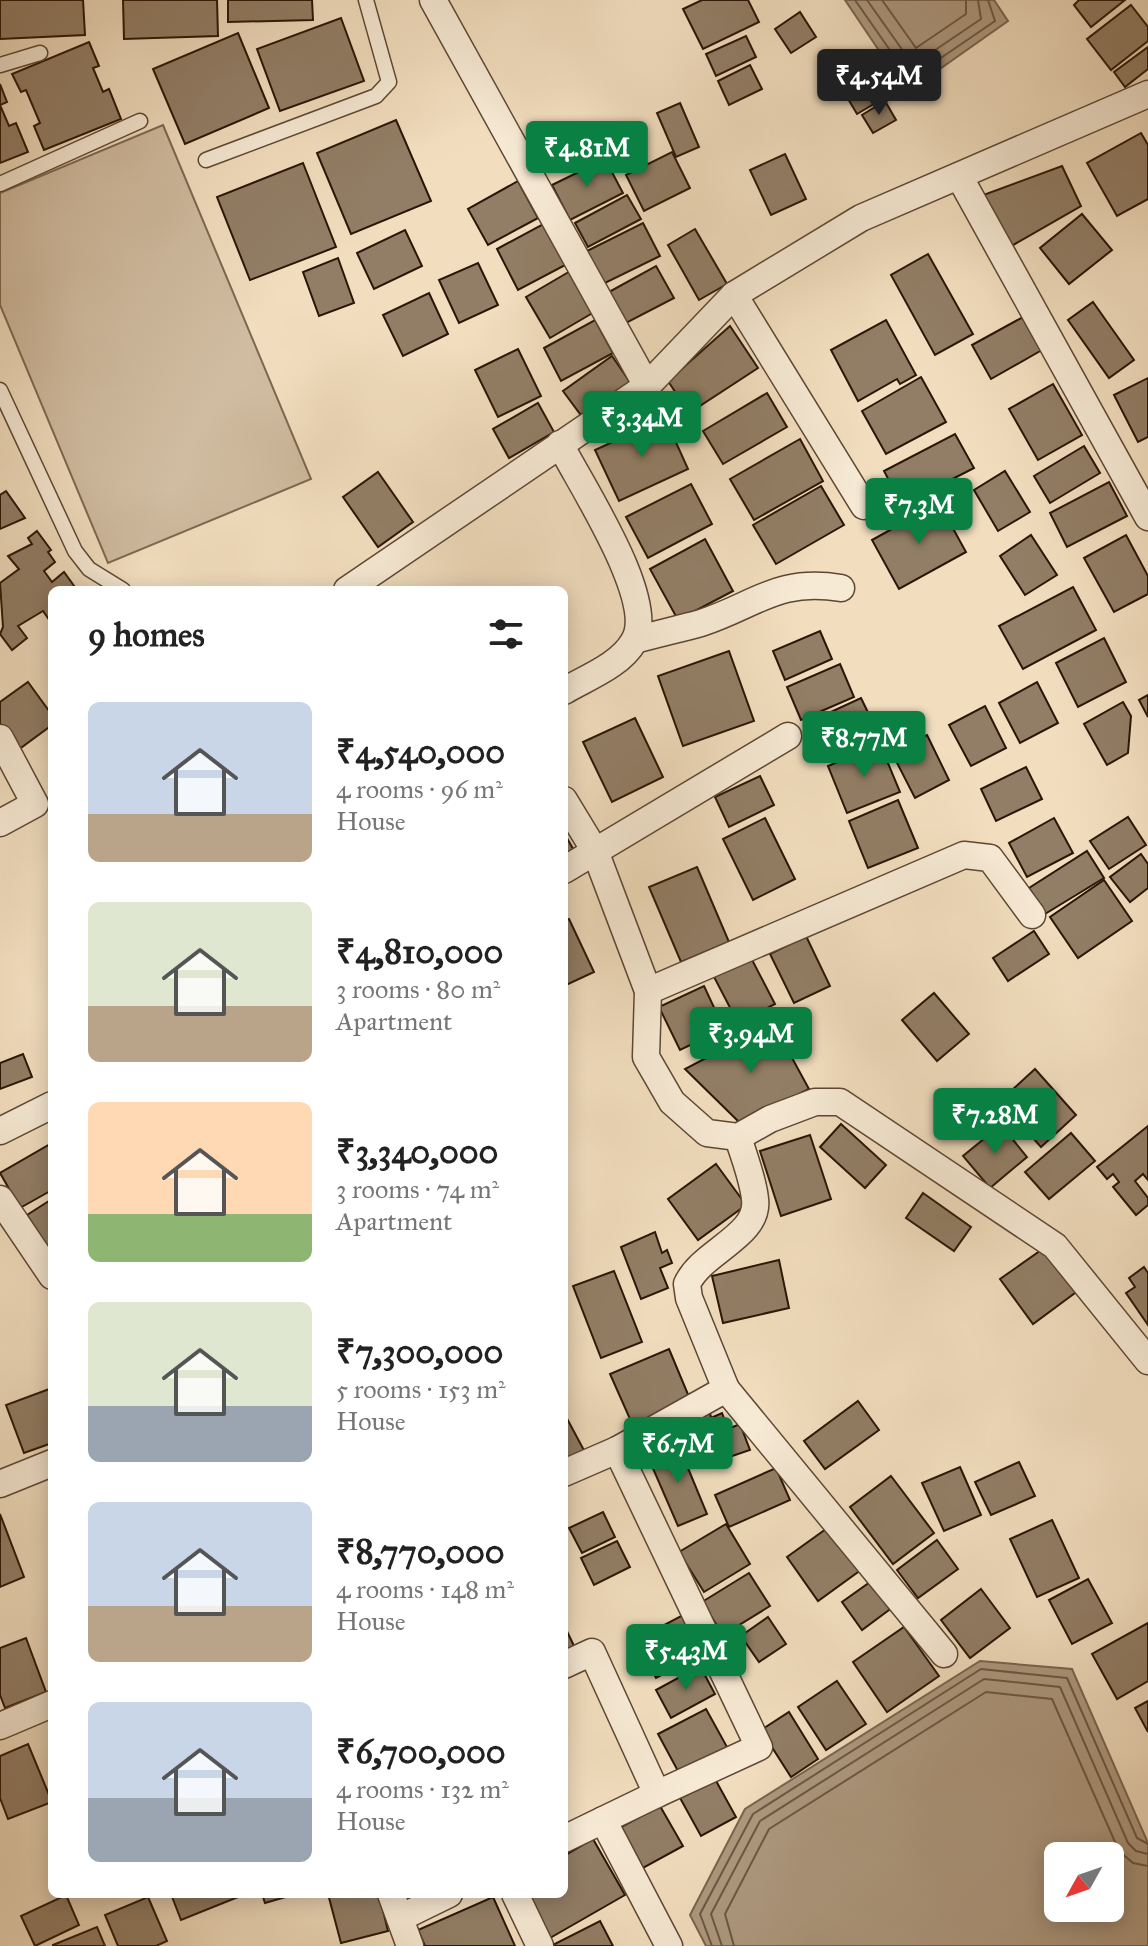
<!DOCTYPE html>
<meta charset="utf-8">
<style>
body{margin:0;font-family:"IM FELL Great Primer",serif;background:#f2f2f2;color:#222;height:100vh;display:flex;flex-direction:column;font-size:30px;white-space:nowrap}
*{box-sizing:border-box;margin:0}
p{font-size:26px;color:#767676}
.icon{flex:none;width:44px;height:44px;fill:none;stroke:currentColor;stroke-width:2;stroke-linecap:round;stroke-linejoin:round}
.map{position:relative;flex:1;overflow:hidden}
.side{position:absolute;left:48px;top:586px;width:520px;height:1312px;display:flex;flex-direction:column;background:#fff;border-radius:12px;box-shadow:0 4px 20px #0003}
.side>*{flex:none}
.needle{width:52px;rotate:230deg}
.fabs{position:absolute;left:1044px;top:1842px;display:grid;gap:16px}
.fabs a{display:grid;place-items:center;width:80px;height:80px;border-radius:12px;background:#fff;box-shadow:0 4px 20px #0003;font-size:40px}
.price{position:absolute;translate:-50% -68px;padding:0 18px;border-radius:8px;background:#0b8043;color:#fff;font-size:26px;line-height:52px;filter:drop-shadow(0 2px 4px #0008)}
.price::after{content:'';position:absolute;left:50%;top:48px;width:24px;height:18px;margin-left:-12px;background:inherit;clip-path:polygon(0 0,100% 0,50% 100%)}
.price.selected{background:#222;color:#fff}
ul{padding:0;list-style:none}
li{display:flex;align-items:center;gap:24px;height:200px;padding:0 40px}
li span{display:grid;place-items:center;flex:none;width:224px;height:160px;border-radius:12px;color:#555}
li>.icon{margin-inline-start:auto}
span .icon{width:96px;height:96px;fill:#fffc;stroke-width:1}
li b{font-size:34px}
h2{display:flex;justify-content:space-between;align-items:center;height:96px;padding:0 40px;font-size:34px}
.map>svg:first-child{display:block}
</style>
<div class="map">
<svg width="1148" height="1946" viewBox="0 0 1148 1946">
<rect width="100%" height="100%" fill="#f2debf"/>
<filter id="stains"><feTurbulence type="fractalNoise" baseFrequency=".0025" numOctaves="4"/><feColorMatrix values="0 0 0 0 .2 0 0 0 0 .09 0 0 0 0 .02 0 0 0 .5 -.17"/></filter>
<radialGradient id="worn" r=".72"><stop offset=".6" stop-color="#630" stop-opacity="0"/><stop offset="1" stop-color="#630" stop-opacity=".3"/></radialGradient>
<polygon fill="#d0bca0" stroke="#7e6853" stroke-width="2" points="163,125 311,479 108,563 0,305 0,193"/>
<g fill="#ae9a80" stroke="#7a654f" stroke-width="2" fill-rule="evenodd">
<polygon points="845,0 994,0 1008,21 907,92"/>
<path d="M980 1661 1072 1669 1148 1843V1946H706L690 1915 745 1809ZM1058 1856H1110V1908H1058Z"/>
</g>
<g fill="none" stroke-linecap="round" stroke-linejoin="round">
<g stroke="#6c5843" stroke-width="2">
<polyline points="855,0 910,79 995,21 988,0"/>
<polyline points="867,0 913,65 981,19 978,0"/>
<polyline points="882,0 916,48 966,14 966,0"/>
<polyline points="712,1946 700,1914 753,1814 981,1669 1067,1678 1137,1838 1148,1844"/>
<polyline points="722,1946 711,1914 760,1821 984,1679 1060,1687 1128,1843 1136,1851 1148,1854"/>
<polyline points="734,1946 725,1914 769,1829 986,1692 1052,1699 1119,1851 1133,1863 1148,1866"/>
</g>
</g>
<g fill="#927e66" stroke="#2b1506" stroke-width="2">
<polygon points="0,0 83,0 85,35 0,39"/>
<polygon points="123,0 217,0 218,36 124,39"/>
<polygon points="228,0 312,0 313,20 228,22"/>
<polygon points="702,0 748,0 759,22 703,49 683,9"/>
<polygon points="1079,0 1125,0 1091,27 1074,5"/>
<polygon points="1131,5 1148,27 1148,41 1111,70 1087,39"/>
<polygon points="800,12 816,37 791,53 775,29"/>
<polygon points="341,18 364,81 280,111 257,49"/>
<polygon points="238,33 269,108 185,144 153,69"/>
<polygon points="746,36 756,57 716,76 706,54"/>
<polygon points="89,42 99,66 93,68 103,92 109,89 121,119 44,150 34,126 40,123 26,90 21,92 12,74"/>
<polygon points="1148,47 1148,69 1125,87 1114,72"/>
<polygon points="750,65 762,89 729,105 718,81"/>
<polygon points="868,71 884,98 857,114 841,87"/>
<polygon points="0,84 7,102 0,105 9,126 16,123 28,152 0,163"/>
<polygon points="885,101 896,120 873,133 862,115"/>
<polygon points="680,103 699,147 676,157 657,113"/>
<polygon points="396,120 431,201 351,234 317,153"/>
<polygon points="1141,133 1148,145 1148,199 1117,216 1087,163"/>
<polygon points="672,152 690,188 644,211 626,175"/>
<polygon points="785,154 806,199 771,215 750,170"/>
<polygon points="605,159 623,193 570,220 552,185"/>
<polygon points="303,163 336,247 250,280 217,197"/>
<polygon points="1062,166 1081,206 1008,248 978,197"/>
<polygon points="518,181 538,218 488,245 468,209"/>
<polygon points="627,195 641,219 588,247 575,223"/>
<polygon points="1082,214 1112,250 1069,284 1040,248"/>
<polygon points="547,222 569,263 518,290 497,249"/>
<polygon points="643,223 660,256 603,284 587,251"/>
<polygon points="695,229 727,284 699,300 668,245"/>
<polygon points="405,230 422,266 374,289 357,253"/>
<polygon points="928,254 973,334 935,355 891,275"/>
<polygon points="338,258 354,303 319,316 303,272"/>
<polygon points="478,263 498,305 459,323 439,280"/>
<polygon points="656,266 674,298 626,323 609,292"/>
<polygon points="572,270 596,311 550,338 526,297"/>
<polygon points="429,293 448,334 403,356 383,315"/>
<polygon points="1093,302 1134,360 1109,378 1068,320"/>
<polygon points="1023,317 1042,350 991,379 972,345"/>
<polygon points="595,320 613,353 561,381 544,348"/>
<polygon points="886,320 916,375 900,384 897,379 858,401 831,350"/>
<polygon points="730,326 758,368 689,413 668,381"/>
<polygon points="518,349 541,396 498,417 475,370"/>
<polygon points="612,356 634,388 586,422 563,391"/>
<polygon points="921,377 946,422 886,454 862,411"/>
<polygon points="1148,378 1148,437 1138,442 1114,395"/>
<polygon points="1053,384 1082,435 1038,460 1009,409"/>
<polygon points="767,393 787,427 723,464 703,431"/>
<polygon points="538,403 554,432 509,458 493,429"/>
<polygon points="665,418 688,469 619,501 595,450"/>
<polygon points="955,434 974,468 902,505 884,471"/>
<polygon points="800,439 823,481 754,520 730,479"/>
<polygon points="1084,446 1100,473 1050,503 1034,476"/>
<polygon points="1005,471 1030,512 998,531 974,490"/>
<polygon points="378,472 413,522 378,547 343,497"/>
<polygon points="1109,482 1127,516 1067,547 1050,513"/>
<polygon points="691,484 712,524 648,558 626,517"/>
<polygon points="821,486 844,525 776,564 753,525"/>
<polygon points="6,491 25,518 0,529 0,495"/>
<polygon points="939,503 966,552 899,589 872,540"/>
<polygon points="37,531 51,550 48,552 55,562 44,571 52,582 64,572 77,590 52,590 52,619 50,621 43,611 18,626 27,638 12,650 0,634 3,627 0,583 19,569 8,556 32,544 28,538"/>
<polygon points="1031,535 1057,575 1025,595 1000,556"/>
<polygon points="1126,535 1148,576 1148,594 1114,612 1084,558"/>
<polygon points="705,539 733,591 678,620 650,569"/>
<polygon points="1073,587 1096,630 1023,669 999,626"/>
<polygon points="820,631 832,659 785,680 773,651"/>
<polygon points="1104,638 1126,682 1078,707 1056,663"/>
<polygon points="729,651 754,721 683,746 658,676"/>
<polygon points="840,664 854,697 801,720 787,687"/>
<polygon points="28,682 52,715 52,725 18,750 0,725 0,702"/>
<polygon points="1037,682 1058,723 1020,743 999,703"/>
<polygon points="1148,695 1148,717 1139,700"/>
<polygon points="861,698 877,731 824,755 809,722"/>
<polygon points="1123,702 1131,716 1128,753 1107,765 1084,724"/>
<polygon points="985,706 1006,748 971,766 949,725"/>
<polygon points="635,718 663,777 612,802 583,742"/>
<polygon points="927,735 949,780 915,798 892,753"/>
<polygon points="880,744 900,792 847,813 828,766"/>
<polygon points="1026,767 1042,799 996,821 981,789"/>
<polygon points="760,776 774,805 729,827 715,797"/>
<polygon points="898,800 918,848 868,868 849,821"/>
<polygon points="1128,817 1146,845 1109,869 1090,841"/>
<polygon points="765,818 795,879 753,900 723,839"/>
<polygon points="1054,818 1073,853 1027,877 1009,843"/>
<polygon points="564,833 576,854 564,861"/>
<polygon points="1087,851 1104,878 1045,914 1029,888"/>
<polygon points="1141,854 1148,864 1148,888 1130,902 1110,877"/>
<polygon points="697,867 729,942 681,962 649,887"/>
<polygon points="1104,880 1132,921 1078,958 1050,917"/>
<polygon points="569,919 594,972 564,986 564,921"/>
<polygon points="1034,931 1049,954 1008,981 993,958"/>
<polygon points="806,936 830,986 794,1003 770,954"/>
<polygon points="749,954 775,1004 738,1023 712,973"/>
<polygon points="704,986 724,1029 680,1050 659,1007"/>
<polygon points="934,993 969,1034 937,1061 902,1020"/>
<polygon points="773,1023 809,1089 741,1124 685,1069"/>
<polygon points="23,1054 32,1077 0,1089 0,1063"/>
<polygon points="1035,1069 1076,1115 1041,1147 1000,1101"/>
<polygon points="841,1124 886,1165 865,1188 820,1147"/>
<polygon points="1001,1125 1027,1157 990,1188 963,1156"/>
<polygon points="1148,1126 1148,1180 1143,1174 1135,1181 1148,1198 1148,1205 1136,1215 1113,1187 1119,1182 1113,1174 1107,1179 1097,1167"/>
<polygon points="1071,1133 1095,1161 1049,1199 1025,1172"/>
<polygon points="810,1135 831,1199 781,1216 760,1151"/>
<polygon points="52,1143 52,1190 20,1208 0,1173"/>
<polygon points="716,1164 746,1205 698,1240 668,1199"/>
<polygon points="923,1193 971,1227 954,1251 906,1218"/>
<polygon points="52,1199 52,1246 48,1248 27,1215"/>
<polygon points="655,1232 662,1253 667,1250 672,1263 660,1268 668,1288 641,1299 621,1247"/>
<polygon points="1047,1246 1079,1290 1033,1324 1000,1279"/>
<polygon points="779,1260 789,1308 723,1323 712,1276"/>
<polygon points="1144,1267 1148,1273 1148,1325 1126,1293 1135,1287 1129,1278"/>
<polygon points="614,1271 642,1342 601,1358 573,1286"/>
<polygon points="669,1349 692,1404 634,1428 610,1374"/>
<polygon points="52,1388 52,1443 24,1453 6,1405"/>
<polygon points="858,1401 879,1430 825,1469 804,1441"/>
<polygon points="564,1413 586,1454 564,1465"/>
<polygon points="710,1413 711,1418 722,1413 728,1429 740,1424 750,1450 703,1466 687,1421"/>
<polygon points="678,1444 707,1514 678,1526 648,1457"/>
<polygon points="1019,1462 1035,1496 991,1515 975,1482"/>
<polygon points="960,1467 981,1515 944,1531 922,1483"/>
<polygon points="776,1468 790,1500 729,1527 715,1495"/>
<polygon points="891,1476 934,1533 893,1564 850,1507"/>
<polygon points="603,1512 615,1537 582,1553 569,1528"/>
<polygon points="0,1514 24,1577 0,1587"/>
<polygon points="1052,1520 1079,1578 1037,1597 1010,1539"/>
<polygon points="726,1524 750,1564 704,1592 679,1552"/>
<polygon points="833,1524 865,1567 818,1601 787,1557"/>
<polygon points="937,1540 958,1569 918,1598 897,1570"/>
<polygon points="617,1541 630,1567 594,1585 581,1558"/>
<polygon points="749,1573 770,1606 723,1635 702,1602"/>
<polygon points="1088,1579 1112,1623 1072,1644 1049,1600"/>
<polygon points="873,1580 893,1607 862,1630 842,1602"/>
<polygon points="981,1589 1010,1628 970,1658 941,1620"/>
<polygon points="683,1615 704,1653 656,1678 636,1640"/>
<polygon points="768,1617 786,1644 759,1662 741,1636"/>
<polygon points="1148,1623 1148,1681 1117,1699 1092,1654"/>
<polygon points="564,1625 575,1648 564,1653"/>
<polygon points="904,1627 939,1676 887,1712 853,1662"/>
<polygon points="26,1638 46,1692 5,1708 0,1695 0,1648"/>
<polygon points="700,1666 715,1694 671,1718 656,1690"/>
<polygon points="837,1681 866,1724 826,1750 798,1707"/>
<polygon points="1148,1701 1148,1732 1135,1708"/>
<polygon points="706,1709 727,1747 679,1773 658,1734"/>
<polygon points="789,1712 818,1759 791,1777 761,1730"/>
<polygon points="28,1744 52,1802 8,1819 0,1798 0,1756"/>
<polygon points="715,1779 736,1817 701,1836 680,1798"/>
<polygon points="660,1806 683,1846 643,1868 621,1827"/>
<polygon points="593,1839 625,1895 550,1938 524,1894 564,1894 564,1856"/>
<polygon points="171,1894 243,1894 243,1895 181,1920"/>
<polygon points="262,1894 296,1894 265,1903"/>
<polygon points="328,1894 379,1894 388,1931 341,1943"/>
<polygon points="66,1895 79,1925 35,1946 21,1916"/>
<polygon points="148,1897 167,1941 156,1946 118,1946 105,1915"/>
<polygon points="493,1897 515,1946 425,1946 418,1930"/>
<polygon points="600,1921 613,1946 551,1946"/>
<polygon points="97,1927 105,1946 53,1946 53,1945"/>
</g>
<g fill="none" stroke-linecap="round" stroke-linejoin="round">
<g stroke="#5d4734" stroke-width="17">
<g id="lane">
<polyline points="0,65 40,53"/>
<polyline points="206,160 376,96 389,82 366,0"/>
<polyline points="0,184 140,121"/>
<polyline points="0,390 75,551 89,569 123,590"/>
</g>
</g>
<g stroke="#5d4734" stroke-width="29">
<g id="street">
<polyline points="433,0 647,386"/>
<polyline points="959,176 1148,517"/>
<polyline points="734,295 864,506"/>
<path d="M560 444C580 484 658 601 634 641 621 665 586 678 564 691"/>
<polyline points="347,590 647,386 734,295 861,218 1148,94"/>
<path d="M635 640C657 634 679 629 701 623 758 604 777 578 841 588"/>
<polyline points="0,738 35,804 0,823"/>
<polyline points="564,800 595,851 648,991 646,1057 672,1102 707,1133 738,1137 770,1119 815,1102 840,1102 1055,1246 1148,1361"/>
<polyline points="564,870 788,736"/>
<polyline points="648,991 964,855 990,858 1032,915"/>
<polyline points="0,1131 52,1105"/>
<polyline points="0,1199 52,1276"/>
<path d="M726 1389 689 1298 687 1284C702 1251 760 1236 755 1199 753 1179 744 1157 738 1137"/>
<polyline points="617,1450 759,1747 657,1794"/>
<polyline points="564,1473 617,1450 726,1389 944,1654"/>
<polyline points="0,1484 52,1463"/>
<polyline points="564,1665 592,1652 657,1794 564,1839"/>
<polyline points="0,1726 52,1704"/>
<polyline points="603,1820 669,1946"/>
<polyline points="391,1894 410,1946"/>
<polyline points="515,1894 540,1946"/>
<polyline points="400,1918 449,1894"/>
</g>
</g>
<use href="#lane" stroke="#f7ead5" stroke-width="14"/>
<use href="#street" stroke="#f7ead5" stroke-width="26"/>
</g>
<rect width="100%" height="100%" filter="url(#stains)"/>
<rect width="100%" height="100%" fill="url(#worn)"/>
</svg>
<div class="fabs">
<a><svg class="needle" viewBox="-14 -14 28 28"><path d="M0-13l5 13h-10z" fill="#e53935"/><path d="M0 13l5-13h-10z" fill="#767676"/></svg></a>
</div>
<b class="price selected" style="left:879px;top:117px">₹4.54M</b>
<b class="price" style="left:587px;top:189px">₹4.81M</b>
<b class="price" style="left:642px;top:459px">₹3.34M</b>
<b class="price" style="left:919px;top:546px">₹7.3M</b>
<b class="price" style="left:864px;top:779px">₹8.77M</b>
<b class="price" style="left:751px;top:1075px">₹3.94M</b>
<b class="price" style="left:995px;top:1156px">₹7.28M</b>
<b class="price" style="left:678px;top:1485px">₹6.7M</b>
<b class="price" style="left:686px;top:1692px">₹5.43M</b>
<section class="side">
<h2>9 homes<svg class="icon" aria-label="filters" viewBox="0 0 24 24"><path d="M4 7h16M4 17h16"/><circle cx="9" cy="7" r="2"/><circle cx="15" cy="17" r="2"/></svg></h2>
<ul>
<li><span style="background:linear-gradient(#c9d6e8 70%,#b9a48a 0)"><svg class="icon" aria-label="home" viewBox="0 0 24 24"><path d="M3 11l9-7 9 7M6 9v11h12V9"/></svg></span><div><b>₹4,540,000</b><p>4 rooms · 96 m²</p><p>House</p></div></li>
<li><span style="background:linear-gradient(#dfe7d0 65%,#b9a48a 0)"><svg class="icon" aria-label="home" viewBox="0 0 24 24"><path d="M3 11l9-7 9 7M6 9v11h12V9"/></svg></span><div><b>₹4,810,000</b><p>3 rooms · 80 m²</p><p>Apartment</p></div></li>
<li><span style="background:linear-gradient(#ffd9b3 70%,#8fb573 0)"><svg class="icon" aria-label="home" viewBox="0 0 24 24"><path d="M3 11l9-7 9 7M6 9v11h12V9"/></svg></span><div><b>₹3,340,000</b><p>3 rooms · 74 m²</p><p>Apartment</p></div></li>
<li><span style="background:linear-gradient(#dfe7d0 65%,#9aa5b1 0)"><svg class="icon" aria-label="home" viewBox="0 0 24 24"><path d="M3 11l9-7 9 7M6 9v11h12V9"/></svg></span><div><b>₹7,300,000</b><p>5 rooms · 153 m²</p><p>House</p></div></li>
<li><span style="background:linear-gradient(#c9d6e8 65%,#b9a48a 0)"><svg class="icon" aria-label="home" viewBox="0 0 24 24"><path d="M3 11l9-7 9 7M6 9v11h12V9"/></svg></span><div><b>₹8,770,000</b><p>4 rooms · 148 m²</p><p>House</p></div></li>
<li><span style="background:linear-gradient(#c9d6e8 60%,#9aa5b1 0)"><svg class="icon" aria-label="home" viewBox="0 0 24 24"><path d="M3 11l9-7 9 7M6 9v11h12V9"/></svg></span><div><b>₹6,700,000</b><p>4 rooms · 132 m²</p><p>House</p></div></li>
</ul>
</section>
</div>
